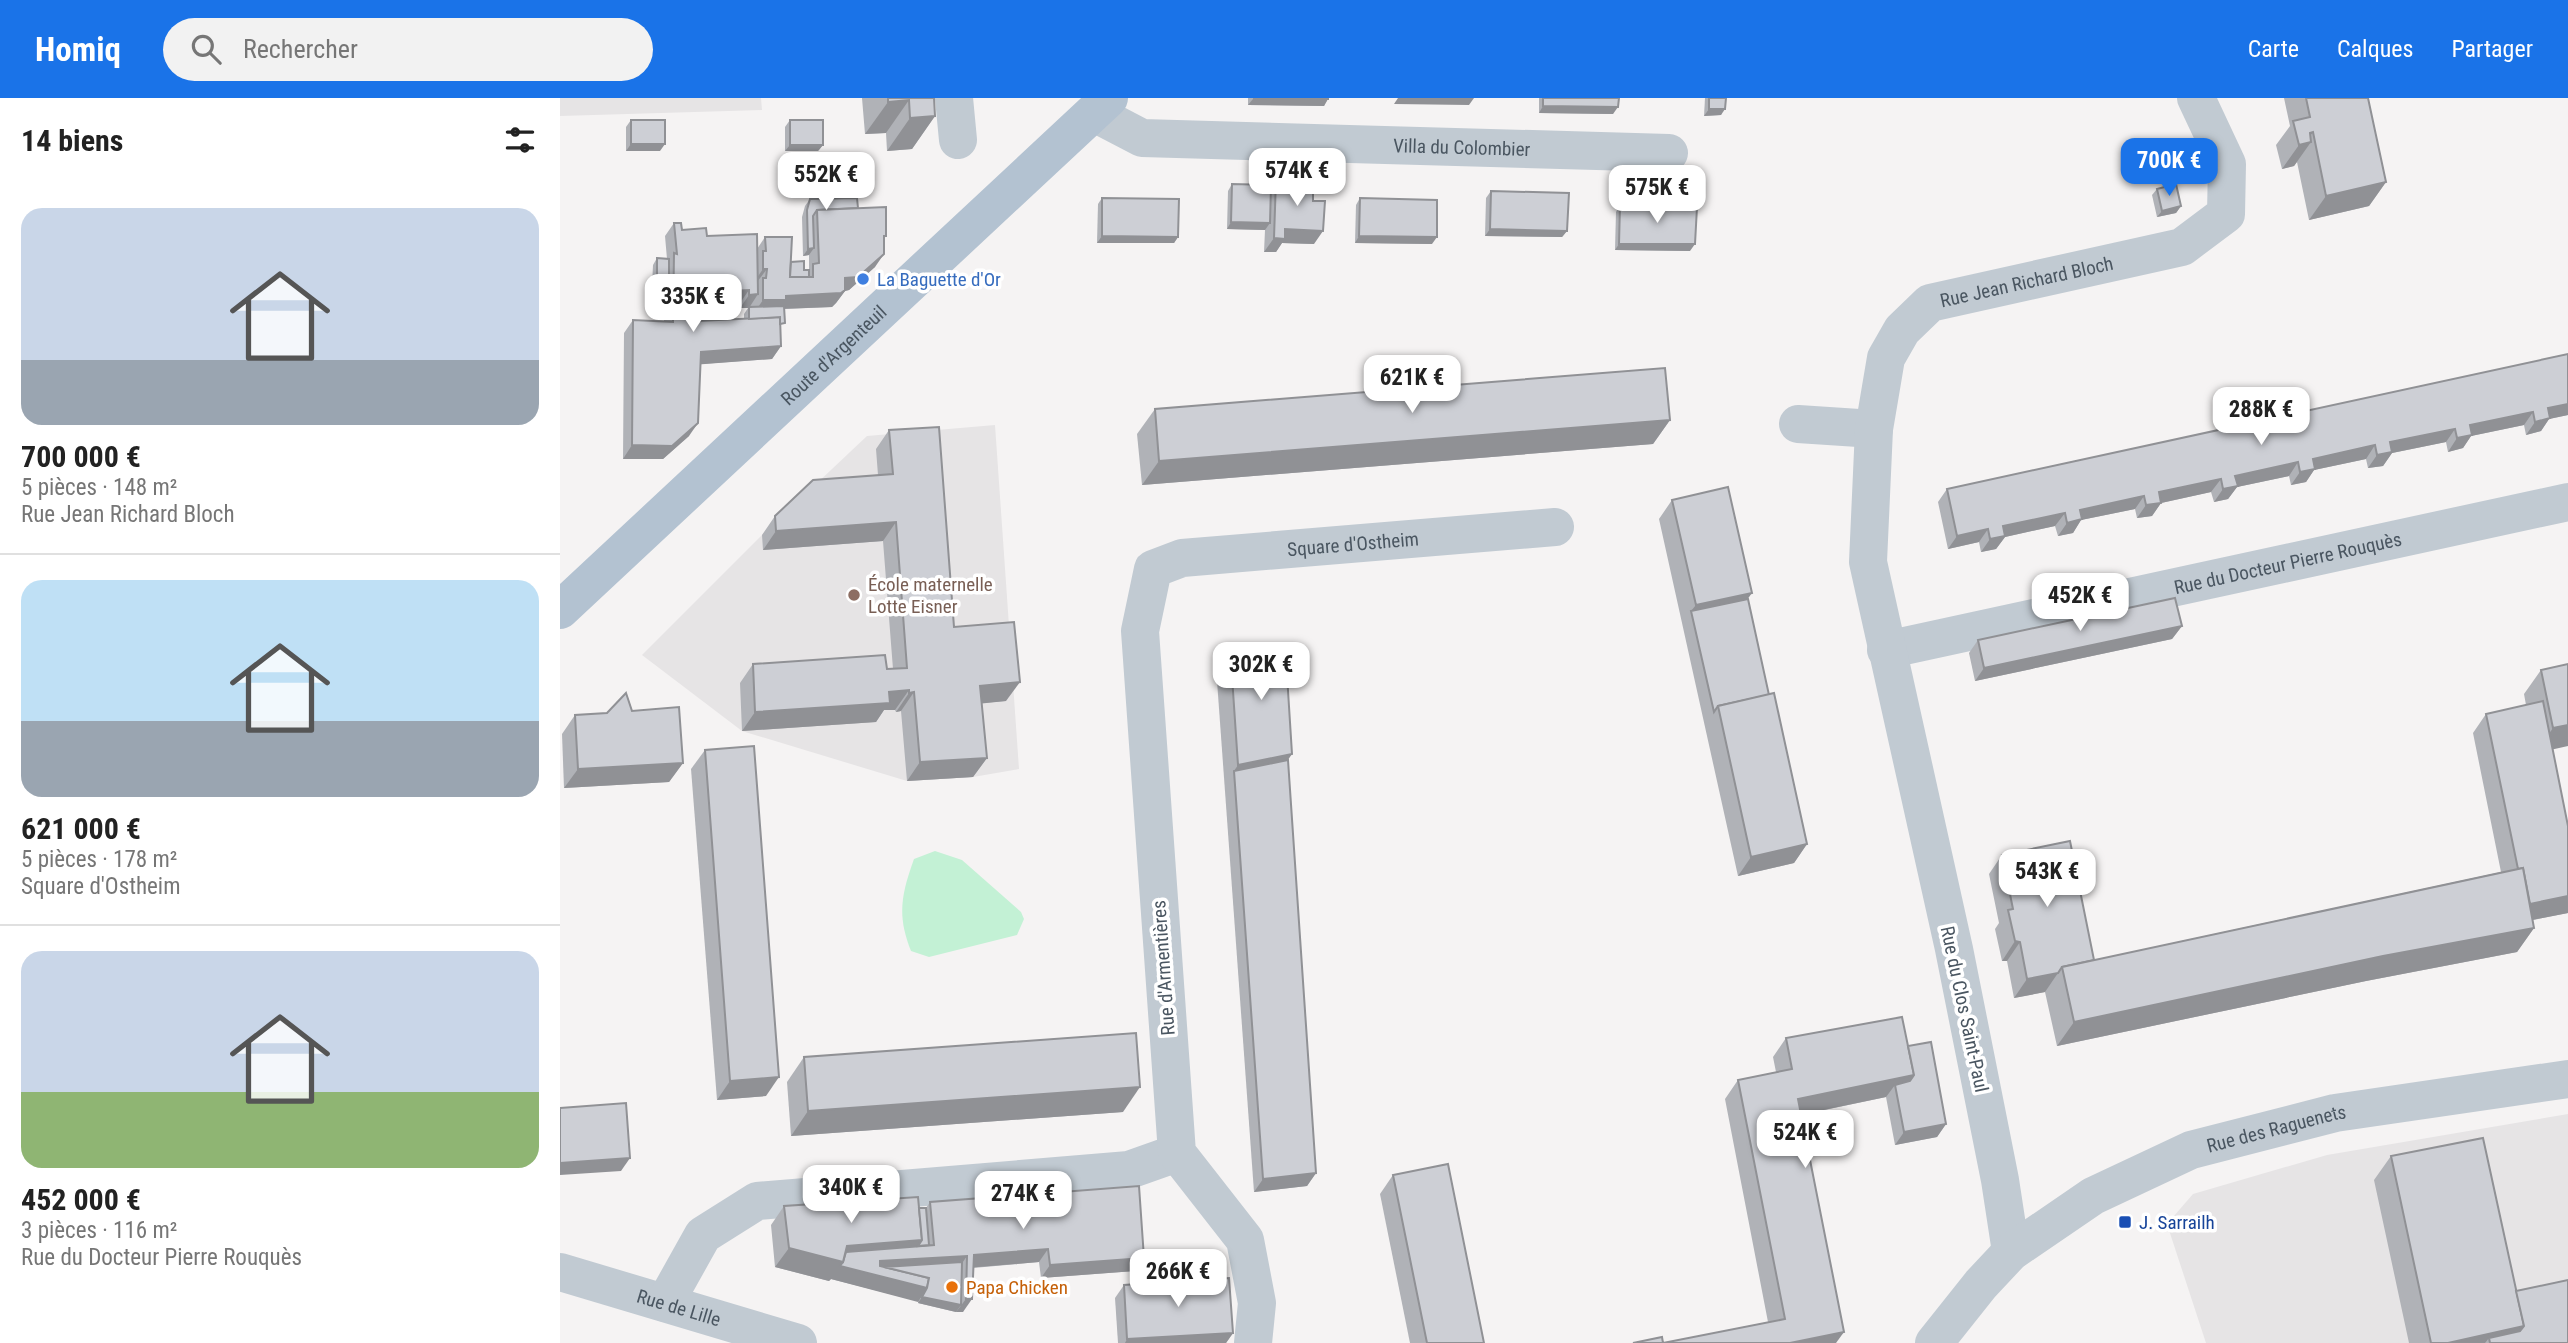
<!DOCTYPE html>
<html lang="fr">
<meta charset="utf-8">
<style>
body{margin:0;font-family:"Roboto Condensed",sans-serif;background:#f2f2f2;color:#222;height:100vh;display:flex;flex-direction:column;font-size:26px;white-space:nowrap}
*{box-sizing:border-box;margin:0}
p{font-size:23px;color:#767676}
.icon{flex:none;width:38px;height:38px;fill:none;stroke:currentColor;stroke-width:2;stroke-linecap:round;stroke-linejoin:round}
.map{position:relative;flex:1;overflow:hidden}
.side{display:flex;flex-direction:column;background:#fff;width:560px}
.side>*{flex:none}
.price{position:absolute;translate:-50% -60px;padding:0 16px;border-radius:14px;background:#fff;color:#222;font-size:23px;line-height:46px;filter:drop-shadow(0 2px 4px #0008)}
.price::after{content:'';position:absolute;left:50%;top:42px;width:21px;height:16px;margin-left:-10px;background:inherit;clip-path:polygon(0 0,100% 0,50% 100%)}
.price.current{background:#1a73e8;color:#fff}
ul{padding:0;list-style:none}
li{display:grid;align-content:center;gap:14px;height:371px;padding:0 21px}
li+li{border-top:2px solid #e0e0e0}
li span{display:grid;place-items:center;height:217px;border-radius:21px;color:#555}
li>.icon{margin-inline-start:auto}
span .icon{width:126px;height:126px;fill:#fffc;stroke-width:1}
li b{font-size:30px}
h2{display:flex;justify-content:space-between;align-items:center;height:84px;padding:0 21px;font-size:30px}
header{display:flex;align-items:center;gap:42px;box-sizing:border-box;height:98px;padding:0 35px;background:#1a73e8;color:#fff}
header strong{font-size:33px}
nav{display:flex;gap:38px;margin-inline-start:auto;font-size:24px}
.search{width:490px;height:63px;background:#f2f2f2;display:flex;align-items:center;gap:18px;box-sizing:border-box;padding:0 24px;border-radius:38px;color:#767676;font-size:26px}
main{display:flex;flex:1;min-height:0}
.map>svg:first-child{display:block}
</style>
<header>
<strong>Homiq</strong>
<div class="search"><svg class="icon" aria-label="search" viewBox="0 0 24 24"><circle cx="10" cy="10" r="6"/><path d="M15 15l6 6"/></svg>Rechercher</div>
<nav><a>Carte</a><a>Calques</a><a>Partager</a></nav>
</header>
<main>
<section class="side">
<h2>14 biens<svg class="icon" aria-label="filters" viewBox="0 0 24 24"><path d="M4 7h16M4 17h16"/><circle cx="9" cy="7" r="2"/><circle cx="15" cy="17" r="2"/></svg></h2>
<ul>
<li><span style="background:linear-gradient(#c9d6e8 70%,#9aa5b1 0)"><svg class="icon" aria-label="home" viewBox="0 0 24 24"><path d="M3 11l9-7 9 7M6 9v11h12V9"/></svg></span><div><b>700 000 €</b><p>5 pièces · 148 m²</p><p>Rue Jean Richard Bloch</p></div></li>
<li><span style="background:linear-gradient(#bfe0f5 65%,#9aa5b1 0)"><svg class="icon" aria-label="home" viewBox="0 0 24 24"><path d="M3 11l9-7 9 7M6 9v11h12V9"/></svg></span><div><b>621 000 €</b><p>5 pièces · 178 m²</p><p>Square d'Ostheim</p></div></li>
<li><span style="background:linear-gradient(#c9d6e8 65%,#8fb573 0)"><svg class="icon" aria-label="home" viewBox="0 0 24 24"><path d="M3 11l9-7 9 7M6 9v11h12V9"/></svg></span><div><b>452 000 €</b><p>3 pièces · 116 m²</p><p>Rue du Docteur Pierre Rouquès</p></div></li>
</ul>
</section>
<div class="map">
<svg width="2008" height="1245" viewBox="0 0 2008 1245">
<rect width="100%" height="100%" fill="#f5f3f3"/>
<g fill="#e6e4e5">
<polygon points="0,0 201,0 202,12 0,18"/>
<polygon points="435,327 459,671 413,679 347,683 182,633 82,557 202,437 307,338"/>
<polygon points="2008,1016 2008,1245 1646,1245 1607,1126 1633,1096 1767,1057"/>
</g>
<path fill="#c3f1d5" d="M375 753 402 762 461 814 464 821 457 837 369 859 351 853C337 818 341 797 354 761Z"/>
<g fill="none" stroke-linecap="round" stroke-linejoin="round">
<g stroke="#c1cad2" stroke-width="38">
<polyline points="394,0 398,42"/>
<path id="s1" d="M534 15 582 40 1109 55"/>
<polyline points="1238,326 1314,331"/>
<path id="s2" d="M1326 552 2008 404"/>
<path id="s3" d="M1451 1154 1440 1082 1394 851 1308 464 1314 331 1326 260 1342 232 1370 205 1622 149 1666 116 1667 66 1636 0"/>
<path id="s4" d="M0 1174 238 1245"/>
<polyline points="105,1205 143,1137 197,1103 569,1072 617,1055"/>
<path id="s5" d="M693 1245 697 1205 685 1142 617 1055 580 533 593 471 622 460 995 429"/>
<path id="s6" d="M1374 1245 1421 1186 1451 1154 1533 1098 1631 1052 1775 1015 2008 981"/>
</g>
<path stroke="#b3c2d1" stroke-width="38" id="s7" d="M0 512 549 0"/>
</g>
<g fill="#b0b2b7" fill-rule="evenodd">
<polygon points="302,0 374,0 375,18 352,51 327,53 326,35 305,36"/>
<polygon points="688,0 768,0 764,8 688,7"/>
<polygon points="979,0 1059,0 1053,16 979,15"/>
<polygon points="1145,0 1166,0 1161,17 1144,18"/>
<polygon points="1724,0 1808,0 1826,84 1809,108 1749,122 1737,64 1734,68 1722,71 1716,47 1730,28"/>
<polygon points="71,22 100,53 66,53 66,29"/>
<polygon points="230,22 263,47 258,53 225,53 225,29"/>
<polygon points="716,81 754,146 722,145 716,154 704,154 705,132 667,131 668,93 672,86 711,87"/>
<polygon points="1597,91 1621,108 1616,115 1597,119 1592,97"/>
<polygon points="931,93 1007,133 1002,139 925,138 926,100"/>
<polygon points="542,100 618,139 614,145 537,145 538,106"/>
<polygon points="800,100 872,146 795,145 796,107"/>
<path d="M250 101 298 110 326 138 324 141 315 169 289 192 285 193 276 205 272 209 224 211 220 232 221 248 212 261 141 266 129 338 103 361H63L64 235 73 222 104 223 105 188H92L93 167 97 160 107 161 105 138 114 125 122 132 197 151 205 139 231 164 244 172H249V157L243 158 242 119 245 108ZM180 205V210H188L184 216V221L139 223 138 212H140L144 207 147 206V212H162L166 206Z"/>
<polygon points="1060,107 1130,153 1055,152 1056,114"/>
<polygon points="2008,256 2008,317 1989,321 1981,333 1966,337 1964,327 1911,338 1903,350 1888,354 1886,344 1832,355 1823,368 1808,370 1806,361 1754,372 1746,384 1731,387 1729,378 1677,389 1668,401 1654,404 1651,394 1601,405 1592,418 1577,420 1575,411 1521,422 1513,435 1498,438 1495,428 1445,439 1436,451 1421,454 1419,444 1388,451 1378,404 1387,391"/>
<polygon points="595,311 1110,322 1093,346 582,387 577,336"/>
<polygon points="329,332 394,529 446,603 422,605 427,660 413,679 347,683 341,613 336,614 335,612 324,612 316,624 182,633 180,585 193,566 333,571 323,443 203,452 202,437 215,418 318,377 316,351"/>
<polygon points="1112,402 1188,501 1209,597 1247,746 1234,765 1178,778 1099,421"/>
<polygon points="1622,528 1612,541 1415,583 1409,555 1418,542"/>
<polygon points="670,549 728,662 756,1075 747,1088 694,1094 656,569"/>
<polygon points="2008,566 1992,651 2008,815 1973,822 1974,830 1957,854 1806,883 1497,948 1485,894 1454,900 1447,863 1442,863 1435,831 1439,825 1429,776 1442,757 1534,862 1941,774 1913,635 1926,616 1966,607 1964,596 1981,572"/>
<polygon points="72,613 123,665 109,684 4,690 2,636 15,617"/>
<polygon points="145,652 206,998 157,1002 131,671"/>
<polygon points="1226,940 1348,948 1386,1026 1377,1039 1335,1047 1326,999 1241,1017 1276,1245 1103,1245 1208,1224 1165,1001 1178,982 1216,974 1213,959"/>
<polygon points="244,959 563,1014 231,1038 227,984"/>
<polygon points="1831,1058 1956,1193 2008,1245 1849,1245 1814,1082"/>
<polygon points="833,1077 924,1245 850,1245 820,1096"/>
<polygon points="370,1104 575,1173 481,1180 479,1164 413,1170 403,1214 396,1214 358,1205 358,1203 271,1181 269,1183 215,1169 211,1127 224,1108 359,1110 366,1110"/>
<polygon points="564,1187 673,1235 666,1245 558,1245 555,1200"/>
</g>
<g fill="#909195">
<polygon points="838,0 914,0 909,7 834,6"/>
<polygon points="693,1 768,1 764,8 688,7"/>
<polygon points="349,2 326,35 305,36 328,4"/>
<polygon points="983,8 1058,9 1053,16 979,15"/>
<polygon points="1149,11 1165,11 1161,17 1144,18"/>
<polygon points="375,18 352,51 327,53 350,20"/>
<polygon points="1753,34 1745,45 1751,44 1734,68 1722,71 1739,47 1750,35"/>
<polygon points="71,46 105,46 100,53 66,53"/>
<polygon points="230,47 263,47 258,53 225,53"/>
<polygon points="1826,84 1809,108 1749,122 1766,98"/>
<polygon points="1621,108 1616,115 1597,119 1602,113"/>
<polygon points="671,124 710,125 705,132 667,131"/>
<polygon points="725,131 763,133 754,146 722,145 716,154 704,154 714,140"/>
<polygon points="930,131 1007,133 1002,139 925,138"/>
<polygon points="542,138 618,139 614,145 537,145"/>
<polygon points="799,138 877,139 872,146 795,145"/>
<polygon points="1059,146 1135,146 1130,153 1055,152"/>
<polygon points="254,150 249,157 243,158 248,151"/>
<polygon points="324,156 315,169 289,192 285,193 276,205 272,209 219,211 194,215 203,202 226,198 285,180"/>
<polygon points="203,171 207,171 197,184 194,184"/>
<polygon points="97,182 109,182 104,189 92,188"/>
<polygon points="189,192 180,205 166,206 162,212 147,212 156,199 171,193"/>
<polygon points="157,193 147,206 144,207 140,212 133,213 142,200 148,194"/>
<polygon points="142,194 133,207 115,208 124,195"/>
<polygon points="198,196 189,210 180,210 189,197"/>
<polygon points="221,248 212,261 132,267 141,254"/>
<polygon points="2008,306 2008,317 1989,321 1981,333 1966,337 1975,324 1988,310"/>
<polygon points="1973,314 1964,327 1911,338 1903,350 1888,354 1897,340 1910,327"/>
<polygon points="1110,322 1093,346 582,387 599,363"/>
<polygon points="138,325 129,338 103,361 63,361 72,347"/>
<polygon points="1895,331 1886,344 1832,355 1823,368 1808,370 1817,357 1830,344"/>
<polygon points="1815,347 1806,361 1754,372 1746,384 1731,387 1740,374 1753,361"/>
<polygon points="1738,364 1729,378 1677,389 1668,401 1654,404 1663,391 1675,378"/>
<polygon points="1661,381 1651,394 1601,405 1592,418 1577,420 1586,407 1599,394"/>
<polygon points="1584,398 1575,411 1521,422 1513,435 1498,438 1507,425 1520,412"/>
<polygon points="1505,415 1495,428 1445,439 1436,451 1421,454 1430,441 1443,428"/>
<polygon points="336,424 323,443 203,452 216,433"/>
<polygon points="1428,431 1419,444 1388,451 1397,438"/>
<polygon points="1192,495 1178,514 1131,513 1136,507"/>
<polygon points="1622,528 1612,541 1415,583 1424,570"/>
<polygon points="460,584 446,603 407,607 420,588"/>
<polygon points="349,592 335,612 324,612 316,624 182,633 195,614 329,594"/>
<polygon points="354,594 341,613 336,614 349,595"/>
<polygon points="2008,627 2008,648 1976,655 1993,630"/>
<polygon points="732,656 719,675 674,673 678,667"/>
<polygon points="427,660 413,679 347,683 360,664"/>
<polygon points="123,665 109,684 4,690 18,671"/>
<polygon points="1247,746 1234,765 1178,778 1191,759"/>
<polygon points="2008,798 2008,815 1952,826 1965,807"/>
<polygon points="1974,830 1957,854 1806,883 1497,948 1514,924 1823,858"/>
<polygon points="1455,843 1460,844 1447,863 1442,863"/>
<polygon points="1498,875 1485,894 1454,900 1467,881"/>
<polygon points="1354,977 1341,996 1335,987 1326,999 1225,1020 1238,1001"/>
<polygon points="219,979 206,998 157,1002 170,983"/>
<polygon points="580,989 563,1014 231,1038 248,1013"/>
<polygon points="1386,1026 1377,1039 1335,1047 1344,1034"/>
<polygon points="70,1060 61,1073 0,1077 0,1065"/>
<polygon points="756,1075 747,1088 694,1094 703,1081"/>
<polygon points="362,1142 354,1154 407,1158 398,1171 367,1190 358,1204 271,1181 269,1183 215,1169 229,1150 287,1148"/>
<polygon points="488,1151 479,1164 406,1170 414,1157"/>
<polygon points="584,1160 575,1173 481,1180 490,1167"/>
<polygon points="362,1199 401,1207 396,1214 358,1205"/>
<polygon points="406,1201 412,1201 403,1214 396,1214"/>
<polygon points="1964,1228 1952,1245 1929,1240 1925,1245 1888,1245"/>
<polygon points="1284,1234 1276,1245 1230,1245"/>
<polygon points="673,1235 666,1245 565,1245 567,1241"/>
</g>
<g fill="#cdcfd5" stroke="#909195" stroke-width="2">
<polygon points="328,0 374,0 375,18 350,20 349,2 328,4"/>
<polygon points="693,0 768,0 768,1"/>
<polygon points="983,0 1059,0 1058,9 983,8"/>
<polygon points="1149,0 1166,0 1165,11 1149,11"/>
<polygon points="1746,0 1808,0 1826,84 1766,98 1753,34 1750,35 1751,44 1739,47 1733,23 1750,19"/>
<rect x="71" y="22" width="34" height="24"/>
<rect x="230" y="22" width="33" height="25"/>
<polygon points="716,81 753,82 753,103 765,103 763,133 725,131 725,141 714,140"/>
<polygon points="672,86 711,87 710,125 671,124"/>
<polygon points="1616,86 1621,108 1602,113 1597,91"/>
<polygon points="931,93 1009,95 1007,133 930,131"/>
<polygon points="297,100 298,110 257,112 253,118 254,150 248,151 247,112 250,101"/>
<polygon points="542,100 619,101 618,139 542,138"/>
<polygon points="800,100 877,102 877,139 799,138"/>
<polygon points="1060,107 1137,109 1135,146 1059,146"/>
<polygon points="326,109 326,138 324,138 324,156 298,179 285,180 285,192 281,195 226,198 226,202 203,202 203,180 206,180 207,171 203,171 203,153 206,153 205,139 232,139 230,179 253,179 253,166 259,165 257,112"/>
<polygon points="114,125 121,125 122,132 146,130 147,138 197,136 198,196 189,197 189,192 171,193 171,199 156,199 157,193 148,194 149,199 142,200 142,194 124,195 125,209 138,209 139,223 220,219 221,248 141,254 138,325 112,348 72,347 73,222 113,224 114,155 117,156"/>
<polygon points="97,160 109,161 109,182 97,182"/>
<polygon points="244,163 244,172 249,172 249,179 230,179 231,164"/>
<polygon points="224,208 225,225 220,226 220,219 189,221 189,209"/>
<polygon points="2008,256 2008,306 1988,310 1990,320 1975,324 1973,314 1910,327 1912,337 1897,340 1895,331 1830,344 1832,354 1817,357 1815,347 1753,361 1755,371 1740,374 1738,364 1675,378 1678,388 1663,391 1661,381 1599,394 1601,405 1586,407 1584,398 1520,412 1522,421 1507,425 1505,415 1443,428 1445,438 1430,441 1428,431 1397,438 1387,391"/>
<polygon points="1105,270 1110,322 599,363 595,311"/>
<polygon points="379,329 394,529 454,524 460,584 420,588 427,660 360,664 354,594 349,595 349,592 329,594 330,605 195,614 193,566 325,557 327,571 347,570 336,424 216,433 215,418 253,382 333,376 329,332"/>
<polygon points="1168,389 1192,495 1136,507 1112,402"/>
<polygon points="1615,500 1622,528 1424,570 1418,542"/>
<polygon points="1188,501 1209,597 1158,608 1154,614 1131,513"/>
<polygon points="725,545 732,656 678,667 670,549"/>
<polygon points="2008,566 2008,627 1993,630 1981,572"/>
<polygon points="66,595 72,613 119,609 123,665 18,671 15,617 47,615"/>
<polygon points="1214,595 1247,746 1191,759 1158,608"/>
<polygon points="1983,603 2008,728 2008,798 1970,806 1963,770 1958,771 1926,616"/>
<polygon points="194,648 219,979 170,983 145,652"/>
<polygon points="728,662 756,1075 703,1081 674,673"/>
<polygon points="1510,743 1534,862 1502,869 1498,875 1467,881 1460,844 1455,843 1448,812 1453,811 1442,757"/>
<polygon points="1963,770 1974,830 1823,858 1514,924 1502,869"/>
<polygon points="1342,919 1354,977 1238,1001 1284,1234 1230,1245 1073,1245 1102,1239 1103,1245 1225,1221 1178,982 1232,971 1226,940"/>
<polygon points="576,935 580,989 248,1013 244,959"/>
<polygon points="1371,944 1386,1026 1344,1034 1335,987 1350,983 1354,977 1348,948"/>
<polygon points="66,1005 70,1060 0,1065 0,1010"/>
<polygon points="1923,1040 1964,1228 1888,1245 1871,1245 1831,1058"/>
<polygon points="888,1066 924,1245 867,1245 833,1077"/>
<polygon points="579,1088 584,1160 490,1167 488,1151 414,1157 412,1201 406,1201 407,1158 320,1163 320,1168 369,1180 367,1190 280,1168 283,1164 286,1154 374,1147 370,1104"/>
<polygon points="358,1099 362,1142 287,1148 283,1164 229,1150 224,1108"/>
<polygon points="359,1110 366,1110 369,1147 358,1148 362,1142"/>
<polygon points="402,1164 401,1207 362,1199 367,1190 369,1180 324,1169"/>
<polygon points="669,1180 673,1235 567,1241 564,1187"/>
<polygon points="2008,1182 2008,1245 1930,1245 1929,1240 1960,1233 1964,1228 1956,1193"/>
</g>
<circle fill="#3f7fe0" stroke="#fff" stroke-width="2.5" cx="303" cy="181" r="7"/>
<circle fill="#8d6e63" stroke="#fff" stroke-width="2.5" cx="294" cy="497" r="7"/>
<rect fill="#1a4fb4" stroke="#fff" stroke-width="2.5" x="1558" y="1117" width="14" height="14" rx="3.5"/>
<circle fill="#e8710a" stroke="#fff" stroke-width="2.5" cx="392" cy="1189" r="7"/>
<g text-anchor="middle" stroke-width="7" stroke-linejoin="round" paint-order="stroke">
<g font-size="19" fill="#4a5661" stroke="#fff">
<text dy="7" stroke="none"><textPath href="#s1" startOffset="374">Villa du Colombier</textPath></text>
<text dy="7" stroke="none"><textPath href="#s3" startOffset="1080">Rue Jean Richard Bloch</textPath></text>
<text dy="7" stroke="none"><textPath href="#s7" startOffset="374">Route d'Argenteuil</textPath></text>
<text dy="7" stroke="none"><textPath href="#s5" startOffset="1004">Square d'Ostheim</textPath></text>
<text dy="7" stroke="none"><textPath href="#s2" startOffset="411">Rue du Docteur Pierre Rouquès</textPath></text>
<text transform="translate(603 870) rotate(-94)" y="7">Rue d'Armentières</text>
<text transform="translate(1405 911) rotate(78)" y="7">Rue du Clos Saint-Paul</text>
<text dy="7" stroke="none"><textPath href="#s6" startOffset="415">Rue des Raguenets</textPath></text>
<text dy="7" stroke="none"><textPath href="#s4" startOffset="124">Rue de Lille</textPath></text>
</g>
<g font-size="19" fill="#366cbe" stroke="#fff" text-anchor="start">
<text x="317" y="188">La Baguette d'Or</text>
</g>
<g font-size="19" fill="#785e54" stroke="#fff" text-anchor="start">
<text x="308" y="493">École maternelle<tspan x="308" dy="22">Lotte Eisner</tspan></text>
</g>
<g font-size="19" fill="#164399" stroke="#fff" text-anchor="start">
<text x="1579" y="1131">J. Sarrailh</text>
</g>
<g font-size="19" fill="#c56008" stroke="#fff" text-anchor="start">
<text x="406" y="1196">Papa Chicken</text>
</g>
</g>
</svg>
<b class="price current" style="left:1609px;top:100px">700K €</b>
<b class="price" style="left:737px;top:110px">574K €</b>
<b class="price" style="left:266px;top:114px">552K €</b>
<b class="price" style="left:1097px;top:127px">575K €</b>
<b class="price" style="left:133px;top:236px">335K €</b>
<b class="price" style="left:852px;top:317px">621K €</b>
<b class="price" style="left:1701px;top:349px">288K €</b>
<b class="price" style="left:1520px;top:535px">452K €</b>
<b class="price" style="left:701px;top:604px">302K €</b>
<b class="price" style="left:1487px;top:811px">543K €</b>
<b class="price" style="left:1245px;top:1072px">524K €</b>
<b class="price" style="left:291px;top:1127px">340K €</b>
<b class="price" style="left:463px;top:1133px">274K €</b>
<b class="price" style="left:618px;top:1211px">266K €</b>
</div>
</main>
